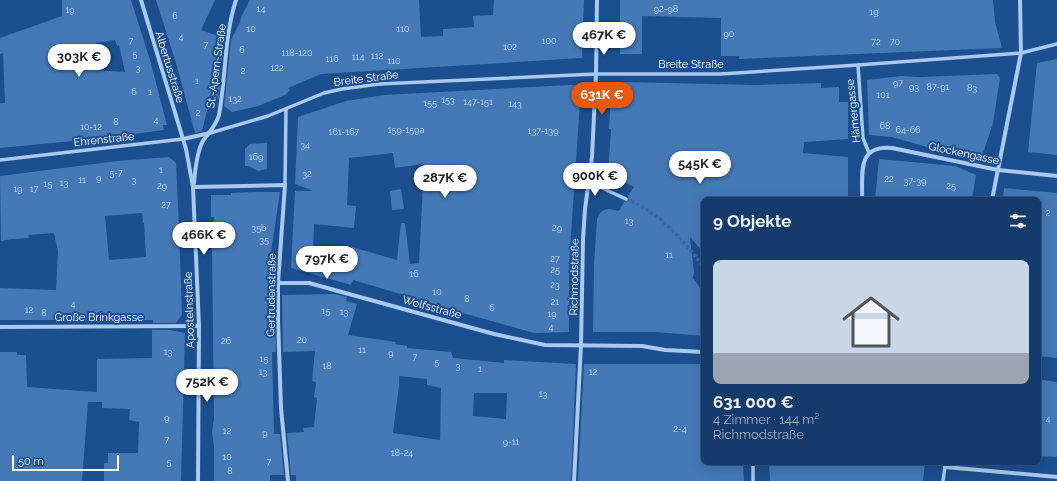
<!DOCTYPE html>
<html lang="de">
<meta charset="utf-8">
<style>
body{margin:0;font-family:Raleway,sans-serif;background:#214673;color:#f1f3f6;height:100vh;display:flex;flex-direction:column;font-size:15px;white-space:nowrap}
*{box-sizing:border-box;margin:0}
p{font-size:13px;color:#9dadc1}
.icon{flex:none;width:22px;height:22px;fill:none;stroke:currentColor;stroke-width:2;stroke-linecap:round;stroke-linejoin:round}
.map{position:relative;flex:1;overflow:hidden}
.details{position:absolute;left:701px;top:197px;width:340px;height:268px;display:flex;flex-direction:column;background:#143b6b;border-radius:8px;box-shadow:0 4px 16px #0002,0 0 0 1px #33557e}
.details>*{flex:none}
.scale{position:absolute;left:12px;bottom:10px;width:107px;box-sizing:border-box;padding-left:4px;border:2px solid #fff;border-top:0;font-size:11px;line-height:14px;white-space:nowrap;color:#fff;-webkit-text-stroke:3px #1b4f8f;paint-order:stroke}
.price{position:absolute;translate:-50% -34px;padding:0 9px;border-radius:14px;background:#fff;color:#222;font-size:13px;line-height:26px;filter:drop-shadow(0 1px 2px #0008)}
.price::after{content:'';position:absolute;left:50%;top:24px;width:12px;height:9px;margin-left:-6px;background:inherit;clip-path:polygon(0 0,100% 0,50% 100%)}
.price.on{background:#ea580c;color:#fff}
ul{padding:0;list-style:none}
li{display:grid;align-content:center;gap:8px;height:212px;padding:0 12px}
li+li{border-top:1px solid #33557e}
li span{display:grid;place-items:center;height:124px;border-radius:8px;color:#555}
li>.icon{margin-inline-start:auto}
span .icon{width:72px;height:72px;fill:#fffc;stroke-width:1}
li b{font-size:17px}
h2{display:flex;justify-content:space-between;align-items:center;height:48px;padding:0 12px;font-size:17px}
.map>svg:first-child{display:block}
</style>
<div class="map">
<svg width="1057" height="481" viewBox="0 0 1057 481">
<rect width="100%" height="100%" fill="#1b4f8f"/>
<g fill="#4478b7" fill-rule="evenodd">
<path d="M62 0H131L150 60 167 125H163L164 130 104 138 0 148V103H5L3 53 0 54V38L62 16ZM115 40 117 46 119 45 125 72 92 70 96 43Z"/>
<polygon points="156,0 215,0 201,30 224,38 218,100 211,95 202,131 195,133 176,63"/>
<polygon points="250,0 419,0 421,37 443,36 443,29 474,27 473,16 493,15 494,0 584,0 582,58 321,74 288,88 290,90 285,95 258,106 232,112 224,106 231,40 240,22 242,15"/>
<polygon points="620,0 993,0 995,22 1002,48 739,59 739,56 721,56 721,18 642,16 642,54 620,54"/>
<polygon points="1057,59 1057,155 1028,152 1037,63"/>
<polygon points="997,74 1000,78 993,123 983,153 972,160 892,137 869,135 867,80 901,76 920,77"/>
<polygon points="623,82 756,85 821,83 821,88 839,87 839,102 848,102 848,139 804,142 803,153 848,157 848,200 704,200 704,253 690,237 694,272 693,278 704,293 704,336 656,332 593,332 594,264 597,219 600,213 604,210 609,209 619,211 624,202 629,201 628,196 634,187 608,174 611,129 609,129 611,91"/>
<path d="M570 85 581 86 569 265V332L534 333 438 306V305L353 280 351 285 291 268 295 191H313L295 184 298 117 346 101 384 95ZM393 153 395 168 424 164 419 263 410 264 405 223H401L397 260 352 247 345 269 325 263 326 257 313 254 314 224 354 228 356 206 347 205 349 158Z"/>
<polygon points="267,143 267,169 258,171 249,166 245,166 245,149 250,144"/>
<path d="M169 157 176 163 179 227 182 315 176 323H153V320H0V288L56 290 58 251 54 233 28 235 29 238 12 239 1 241 0 176 117 161ZM142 213 143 223H144L146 257 109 260 105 216Z"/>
<polygon points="879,159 955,166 976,175 972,200 875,200"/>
<polygon points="1004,188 1057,193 1057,358 1038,356 1038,200 1003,200"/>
<polygon points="401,189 404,209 392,210 390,191"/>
<polygon points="253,192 280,192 269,266 270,295 274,295 276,352 272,352 274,434 280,434 284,475 270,475 270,481 214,481 214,446 212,432 214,419 212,249 214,217 211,217 211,195 231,195 231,193"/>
<path d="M334 294 347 297 346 301 357 304 348 335 396 342 395 344 407 346V348L451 352 453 358 504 363V360L576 364 571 481H296V475H291L287 433 304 432 303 428 314 427 317 398 314 397 316 382 312 381 315 351 283 352 282 295ZM399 376 427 379V385L441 388 440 440 393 433 399 386ZM474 393H507L506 419 473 416Z"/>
<polygon points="152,330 170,330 185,333 181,481 104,481 104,463 108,463 108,453 138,453 139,422 129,420 130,409 102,408 102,402 88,402 82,481 0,481 0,352 17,352 17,355 26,355 27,387 97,392 97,359 152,358"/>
<polygon points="584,364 704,364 704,462 743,462 744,481 578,481"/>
<polygon points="1038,379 1057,382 1057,457 1038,456"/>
<polygon points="769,462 925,462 923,481 770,481"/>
</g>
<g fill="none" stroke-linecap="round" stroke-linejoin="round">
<path stroke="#3d69a0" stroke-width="3.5" stroke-dasharray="3.5 2" stroke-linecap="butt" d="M626 199C633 202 640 205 646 209 669 224 688 246 704 268"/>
<g stroke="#a9c9ee" stroke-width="3.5">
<polyline points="858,65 863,138 869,153"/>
<polyline points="210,133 268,116 324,93 342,89 379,84 596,74 720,74 858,65 1021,53 1057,44"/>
<polyline points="0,160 183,139"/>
<polyline points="589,182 626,199"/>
<polyline points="285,185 286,109"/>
<polyline points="753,462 753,481"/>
<polyline points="943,481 945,467"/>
</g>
<g stroke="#a9c9ee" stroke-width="4">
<polyline points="141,0 186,149 193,187 199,326 198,481"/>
<polyline points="183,139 210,133"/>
<path d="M194 183C195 171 197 151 203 141 209 132 216 126 219 115 226 77 224 37 236 0"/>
<polyline points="193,187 285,185 278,283 278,319 281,408 288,481"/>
<path d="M862 200C863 173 856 145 892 148L998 170 1057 176"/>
<polyline points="992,200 1021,53 1020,0"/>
<polyline points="278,283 309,283 494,334 545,345 642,346 665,350 704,352"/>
<polyline points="0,327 199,326"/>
<polyline points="946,462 945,467 1057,477"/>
<polyline points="574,481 581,345 583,240 585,209 592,157 596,74 597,0"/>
</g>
</g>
<g text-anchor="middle" stroke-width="4" stroke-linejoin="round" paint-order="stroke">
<g font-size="9" fill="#d0dded">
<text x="261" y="12">14</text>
<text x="666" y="12">92-98</text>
<text x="70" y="13">19</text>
<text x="874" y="15">1g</text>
<text x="175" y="19">6</text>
<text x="251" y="32">10</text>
<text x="403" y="32">110</text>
<text x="729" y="37">90</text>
<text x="181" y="40">4</text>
<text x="131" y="44">7</text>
<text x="549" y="44">100</text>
<text x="876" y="45">72</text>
<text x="895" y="45">70</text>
<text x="206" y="48">7</text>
<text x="510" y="50">102</text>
<text x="242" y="53">6</text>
<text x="297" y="56">118-120</text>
<text x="135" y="57">5</text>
<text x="377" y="59">112</text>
<text x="358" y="60">114</text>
<text x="332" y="62">116</text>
<text x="394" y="64">110</text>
<text x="138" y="71">3</text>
<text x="277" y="71">122</text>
<text x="243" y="74">2</text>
<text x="197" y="84">1</text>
<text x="898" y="86">97</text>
<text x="914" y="90">93</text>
<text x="938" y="90">87-91</text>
<text x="972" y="91">83</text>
<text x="134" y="95">6</text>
<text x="150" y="95">1</text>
<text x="883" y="98">101</text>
<text x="235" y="102">132</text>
<text x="448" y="103">153</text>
<text x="478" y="105">147-151</text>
<text x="430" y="106">155</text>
<text x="515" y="107">143</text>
<text x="198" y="116">2</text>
<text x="156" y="123">4</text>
<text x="116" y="125">8</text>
<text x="885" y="129">68</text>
<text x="91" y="130">10-12</text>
<text x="406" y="133">159-159a</text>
<text x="908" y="133">64-66</text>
<text x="543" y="134">137-139</text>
<text x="344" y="135">161-167</text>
<text x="305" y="148">34</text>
<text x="256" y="160">169</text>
<text x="161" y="173">1</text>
<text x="116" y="176">5-7</text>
<text x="307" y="177">32</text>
<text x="99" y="181">9</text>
<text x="889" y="182">22</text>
<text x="82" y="183">11</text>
<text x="134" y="183">3</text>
<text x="915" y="184">37-39</text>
<text x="64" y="186">13</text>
<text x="48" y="187">15</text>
<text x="162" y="189">29</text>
<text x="951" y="189">25</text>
<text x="18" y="192">19</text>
<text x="34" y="192">17</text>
<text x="166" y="208">27</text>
<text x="1048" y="216">2</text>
<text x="629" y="224">13</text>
<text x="259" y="231">35b</text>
<text x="557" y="231">29</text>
<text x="264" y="243">35</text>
<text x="669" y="258">11</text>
<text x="555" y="262">27</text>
<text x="555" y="273">25</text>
<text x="414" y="277">16</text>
<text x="555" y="288">23</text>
<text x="437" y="295">10</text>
<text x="467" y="302">8</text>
<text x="555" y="305">21</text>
<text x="73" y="307">4</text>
<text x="492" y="311">6</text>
<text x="29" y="313">12</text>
<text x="326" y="314">15</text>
<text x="344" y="315">13</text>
<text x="44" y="316">8</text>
<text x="552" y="317">19</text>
<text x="551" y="330">4</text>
<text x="302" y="343">20</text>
<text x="226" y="344">26</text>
<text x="362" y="353">11</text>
<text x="168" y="355">13</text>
<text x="391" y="356">9</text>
<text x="415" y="360">7</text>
<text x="264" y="362">15</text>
<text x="437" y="365">5</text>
<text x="327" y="369">18</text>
<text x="458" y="369">3</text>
<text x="480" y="372">1</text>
<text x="263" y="375">13</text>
<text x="593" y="375">12</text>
<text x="543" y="397">13</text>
<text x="167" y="421">9</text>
<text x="1048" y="422">4</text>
<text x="680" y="432">2-4</text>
<text x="227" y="434">12</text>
<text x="265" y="436">9</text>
<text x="167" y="443">7</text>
<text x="511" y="445">9-11</text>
<text x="402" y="456">18-24</text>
<text x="227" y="460">10</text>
<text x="169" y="465">5</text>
<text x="269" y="465">7</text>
<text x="230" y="474">8</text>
</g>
<g font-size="11" fill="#fff" stroke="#1b4f8f">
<text x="691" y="68">Breite Straße</text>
<text transform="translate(216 66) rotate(-82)" y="4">St.-Apern-Straße</text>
<text transform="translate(170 67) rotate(73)" y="4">Albertusstraße</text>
<text transform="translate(366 78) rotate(-7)" y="4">Breite Straße</text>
<text transform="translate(853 111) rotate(-96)" y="4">Hämergasse</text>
<text transform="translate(104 139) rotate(-6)" y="4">Ehrenstraße</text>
<text transform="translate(964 153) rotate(12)" y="4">Glockengasse</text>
<text transform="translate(574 277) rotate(-89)" y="4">Richmodstraße</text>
<text transform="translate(271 295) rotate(-89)" y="4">Gertrudenstraße</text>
<text transform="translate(432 307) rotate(15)" y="4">Wolfsstraße</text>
<text transform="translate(189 310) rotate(-92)" y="4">Apostelnstraße</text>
<text x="99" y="321">Große Brinkgasse</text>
</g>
</g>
</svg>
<div class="scale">50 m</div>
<b class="price" style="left:604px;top:56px">467K €</b>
<b class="price" style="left:79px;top:78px">303K €</b>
<b class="price on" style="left:602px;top:116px">631K €</b>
<b class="price" style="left:700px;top:185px">545K €</b>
<b class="price" style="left:595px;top:197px">900K €</b>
<b class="price" style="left:445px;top:199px">287K €</b>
<b class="price" style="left:204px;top:256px">466K €</b>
<b class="price" style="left:327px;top:280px">797K €</b>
<b class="price" style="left:207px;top:403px">752K €</b>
<section class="details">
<h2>9 Objekte<svg class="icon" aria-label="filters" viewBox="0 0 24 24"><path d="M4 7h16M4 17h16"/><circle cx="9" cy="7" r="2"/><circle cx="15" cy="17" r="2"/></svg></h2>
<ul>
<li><span style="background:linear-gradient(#c9d6e8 75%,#9aa5b1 0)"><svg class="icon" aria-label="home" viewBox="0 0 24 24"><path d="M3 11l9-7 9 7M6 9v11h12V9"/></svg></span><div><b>631 000 €</b><p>4 Zimmer · 144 m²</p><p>Richmodstraße</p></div></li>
</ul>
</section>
</div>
